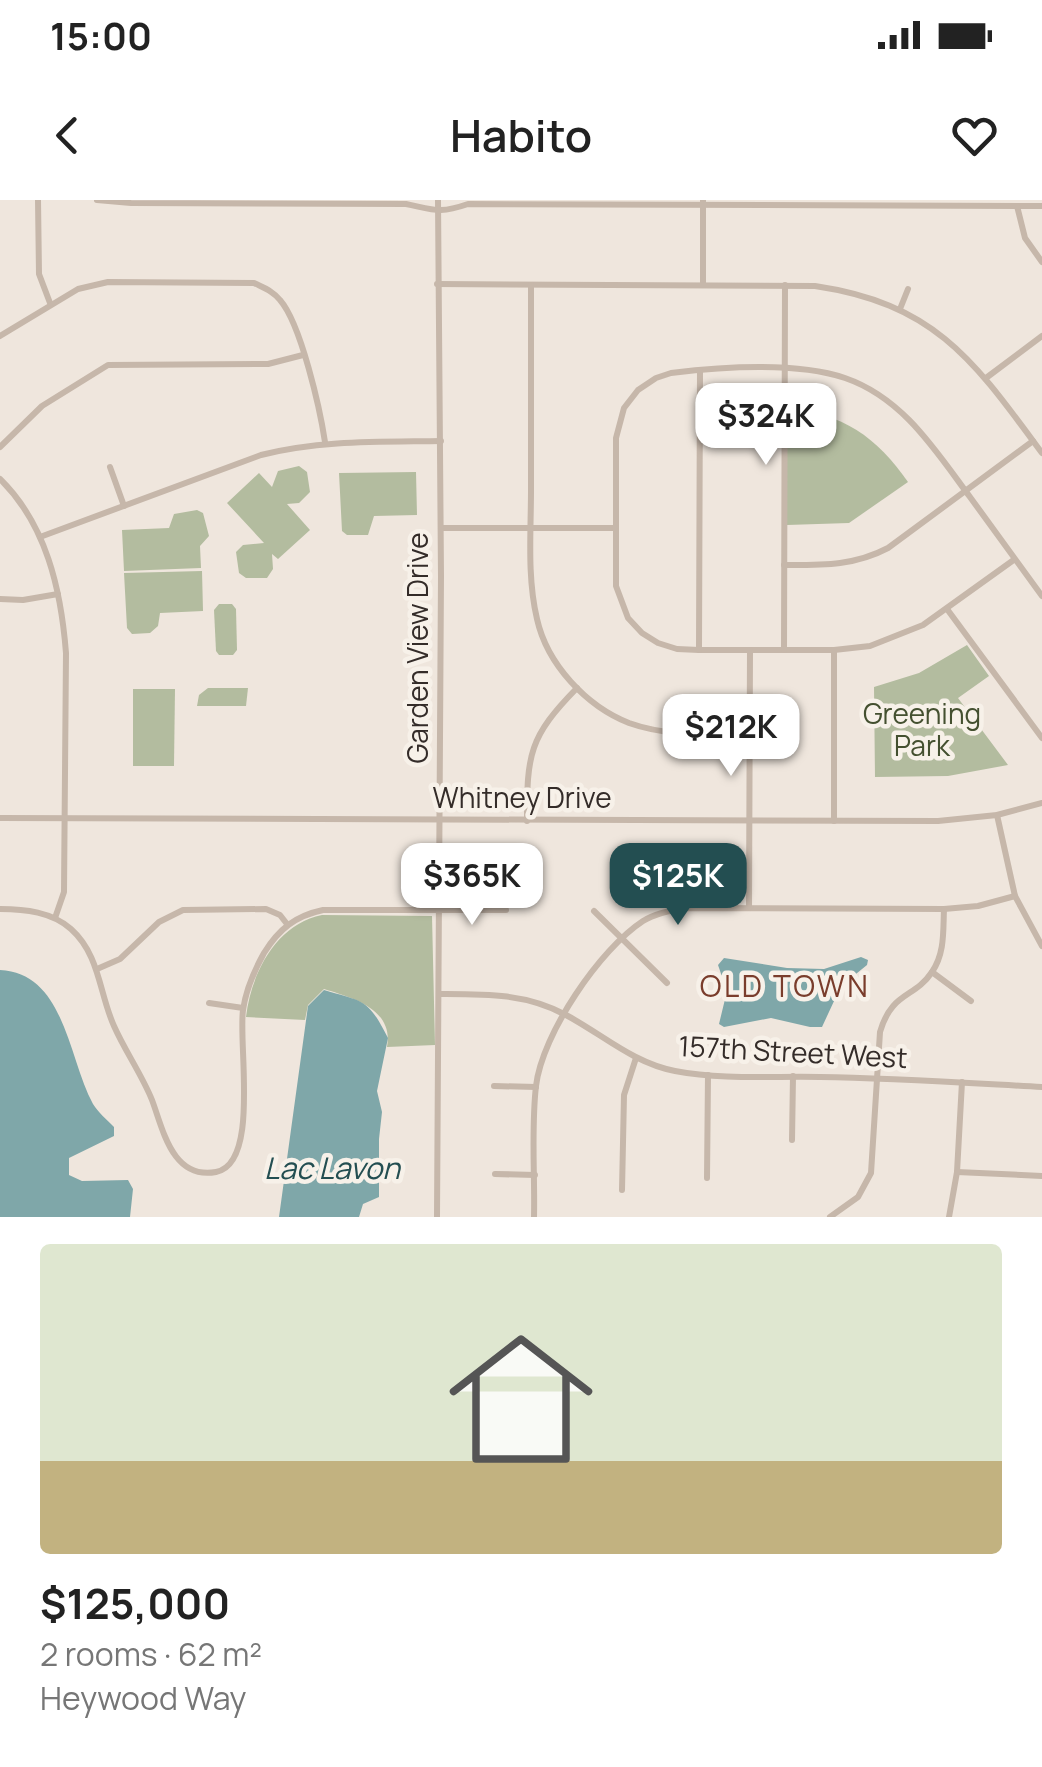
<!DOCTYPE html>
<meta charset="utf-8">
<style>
body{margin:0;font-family:Manrope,sans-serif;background:#f2f2f2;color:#222;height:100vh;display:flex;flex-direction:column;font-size:38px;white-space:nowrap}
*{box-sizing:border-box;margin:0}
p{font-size:32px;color:#767676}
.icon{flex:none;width:55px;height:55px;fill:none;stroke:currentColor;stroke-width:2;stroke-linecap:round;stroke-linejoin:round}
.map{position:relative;height:1017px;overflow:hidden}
.details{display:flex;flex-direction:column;background:#fff;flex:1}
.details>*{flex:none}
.price{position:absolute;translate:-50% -85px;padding:0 22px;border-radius:20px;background:#fff;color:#222;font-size:32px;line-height:65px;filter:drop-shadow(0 2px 5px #0008)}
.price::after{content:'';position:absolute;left:50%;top:60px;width:30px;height:22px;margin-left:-15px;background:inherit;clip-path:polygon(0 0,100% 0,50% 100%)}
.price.current{background:#234e51;color:#fff}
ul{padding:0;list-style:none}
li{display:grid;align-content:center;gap:20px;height:530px;padding:0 40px}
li+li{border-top:2px solid #e0e0e0}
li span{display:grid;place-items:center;height:310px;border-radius:10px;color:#555}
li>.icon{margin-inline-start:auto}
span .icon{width:180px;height:180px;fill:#fffc;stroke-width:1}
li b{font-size:42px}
.status{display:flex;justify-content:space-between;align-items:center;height:70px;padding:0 50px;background:#fff;direction:ltr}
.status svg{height:28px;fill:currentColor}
header{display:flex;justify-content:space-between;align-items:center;height:130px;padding:0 40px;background:#fff;font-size:45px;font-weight:600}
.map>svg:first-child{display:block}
</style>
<div class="status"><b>15:00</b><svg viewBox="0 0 49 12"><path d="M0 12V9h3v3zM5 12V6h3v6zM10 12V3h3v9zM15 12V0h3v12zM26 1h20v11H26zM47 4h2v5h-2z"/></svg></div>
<header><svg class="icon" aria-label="back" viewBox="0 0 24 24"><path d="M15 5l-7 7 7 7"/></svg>Habito<svg class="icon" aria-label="heart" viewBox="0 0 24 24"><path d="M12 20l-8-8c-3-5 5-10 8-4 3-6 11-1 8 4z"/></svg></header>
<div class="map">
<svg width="1042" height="1017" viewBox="0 0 1042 1017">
<rect width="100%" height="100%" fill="#efe6dd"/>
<g fill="#b3bc9f">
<path d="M787 211C842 211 877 238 908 282L849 323 787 325Z"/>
<polygon points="299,266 307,272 310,292 299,303 287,304 310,330 278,359 272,354 273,369 267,378 246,378 239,373 236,352 243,345 264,343 227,303 259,273 272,287 278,271"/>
<polygon points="416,272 417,315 374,316 368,335 347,335 342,331 339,273"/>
<polygon points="197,310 203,313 209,336 200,346 201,368 124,371 122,330 169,328 174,314"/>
<polygon points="202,371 203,411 160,413 158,426 150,433 132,434 127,428 124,373"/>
<polygon points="219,404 232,404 236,409 237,450 233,455 219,455 216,451 214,410"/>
<polygon points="967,445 989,476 958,498 1008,565 948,576 875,577 874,487 919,473"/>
<polygon points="248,488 246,506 197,506 199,495 208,488"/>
<polygon points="133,489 175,489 174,566 133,566"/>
<path d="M322 715 432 716 435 845 387 847C394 809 353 798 324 789L308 805 305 820 246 817C251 774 276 724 322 715Z"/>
</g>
<g fill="#7fa7a9">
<polygon points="861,757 868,760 867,765 841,786 822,827 810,827 771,818 724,827 719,824 727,791 718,765 724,758 787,768 824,769"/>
<path d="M0 770C65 773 68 858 93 904 98 912 107 920 114 927V936L69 958V975L82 981 128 980 133 989 130 1017H0Z"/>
<path d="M324 790C365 802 368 799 388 838L377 891 382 912 379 939V997L363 1004 359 1017H279L308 806Z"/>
</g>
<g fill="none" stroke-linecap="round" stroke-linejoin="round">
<g stroke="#c6b7aa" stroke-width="6">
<polyline points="38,0 39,74 50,103"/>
<path d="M97 0 131 3 406 4C435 10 439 14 468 4L1042 6"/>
<polyline points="703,0 703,85"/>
<polyline points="1017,6 1025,38 1042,62"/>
<path d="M437 84 815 86C936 104 974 161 1042 253"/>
<path d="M531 85C531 153 531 222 531 290 531 332 527 377 537 419 547 464 586 506 629 523 668 537 709 534 749 534"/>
<polyline points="900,109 908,89"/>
<path d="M0 136 78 89 108 82 254 83C264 88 273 91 280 100 301 124 320 209 325 242"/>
<polyline points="986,178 1042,136"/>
<polyline points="0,247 42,206 108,165 268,164 303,155"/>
<polyline points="110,267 124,306"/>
<path d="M0 279C46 324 61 389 66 453L64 692 55 718"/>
<polyline points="441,328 615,328"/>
<path d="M40 337 261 255C321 240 380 242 441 241"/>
<path d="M1015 359 923 425 870 446 834 450H699L677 449 658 443 642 433 628 418 616 386V238L624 208 638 190 656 178 671 173C721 167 797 162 845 178 903 198 935 250 970 297 994 330 1018 363 1042 396"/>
<path d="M784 365C822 365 854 366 888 348L1033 241"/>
<polyline points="0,399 23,400 58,394"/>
<polyline points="947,409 1042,538"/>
<polyline points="699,450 700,170"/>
<polyline points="784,450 785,85"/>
<polyline points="997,615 1015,696 1042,746"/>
<polyline points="0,618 938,621 997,615 1042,603"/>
<path d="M527 621C527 554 529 537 577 488"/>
<polyline points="834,621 834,450"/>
<polyline points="749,708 750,450"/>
<path d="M0 709C25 709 52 712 71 729 100 755 99 793 114 826 125 851 142 875 152 900 163 929 172 980 216 972 260 964 238 844 243 810 246 789 254 771 264 753 279 729 295 716 323 710H506"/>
<polyline points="594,711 667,783"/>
<polyline points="97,769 120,759 159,722 183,710 266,709 280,715 287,724"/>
<polyline points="932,772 971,801"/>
<path d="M439 794C484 794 526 793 566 815 602 834 633 863 675 871 722 880 772 876 820 877 894 878 968 883 1042 887"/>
<polyline points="209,803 243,808"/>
<polyline points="494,886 536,887"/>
<polyline points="792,940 793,876"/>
<polyline points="957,972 1042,976"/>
<polyline points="495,974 535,975"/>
<polyline points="707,978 708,875"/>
<polyline points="622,990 624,895 636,858"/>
<polyline points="437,1017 441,376 438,0"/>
<path d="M534 1017C535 974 531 929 536 886 542 834 600 749 643 721 656 713 672 710 687 708L944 709 978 706 1015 696"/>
<path d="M830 1017 858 997 871 973 880 832C892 791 914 799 932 772 945 753 943 731 944 709"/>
<polyline points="949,1017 957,972 962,882"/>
</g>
</g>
<g text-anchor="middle" stroke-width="9" stroke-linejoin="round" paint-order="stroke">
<g font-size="28" fill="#342c29" stroke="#f7f1e9">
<text transform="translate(418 448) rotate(-90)" y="10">Garden View Drive</text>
<text x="522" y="608">Whitney Drive</text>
<text transform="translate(793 852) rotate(3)" y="10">157th Street West</text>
</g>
<g font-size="28" fill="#445030" stroke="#f7f1e9">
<text x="922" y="524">Greening<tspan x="922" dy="32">Park</tspan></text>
</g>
<g font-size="30" letter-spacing="2.5" fill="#7a3d2c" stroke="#f7f1e9">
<text x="785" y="797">OLD TOWN</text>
</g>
<g font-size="30" font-style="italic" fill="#234e51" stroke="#f7f1e9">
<text x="332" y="979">Lac Lavon</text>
</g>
</g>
</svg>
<b class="price" style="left:766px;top:268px">$324K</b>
<b class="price" style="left:731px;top:579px">$212K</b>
<b class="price" style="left:472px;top:728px">$365K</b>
<b class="price current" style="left:678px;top:728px">$125K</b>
</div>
<section class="details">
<ul>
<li><span style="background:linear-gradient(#dfe7d0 70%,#c2b280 0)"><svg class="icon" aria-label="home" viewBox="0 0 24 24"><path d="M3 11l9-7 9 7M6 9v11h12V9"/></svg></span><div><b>$125,000</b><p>2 rooms · 62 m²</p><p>Heywood Way</p></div></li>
</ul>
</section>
